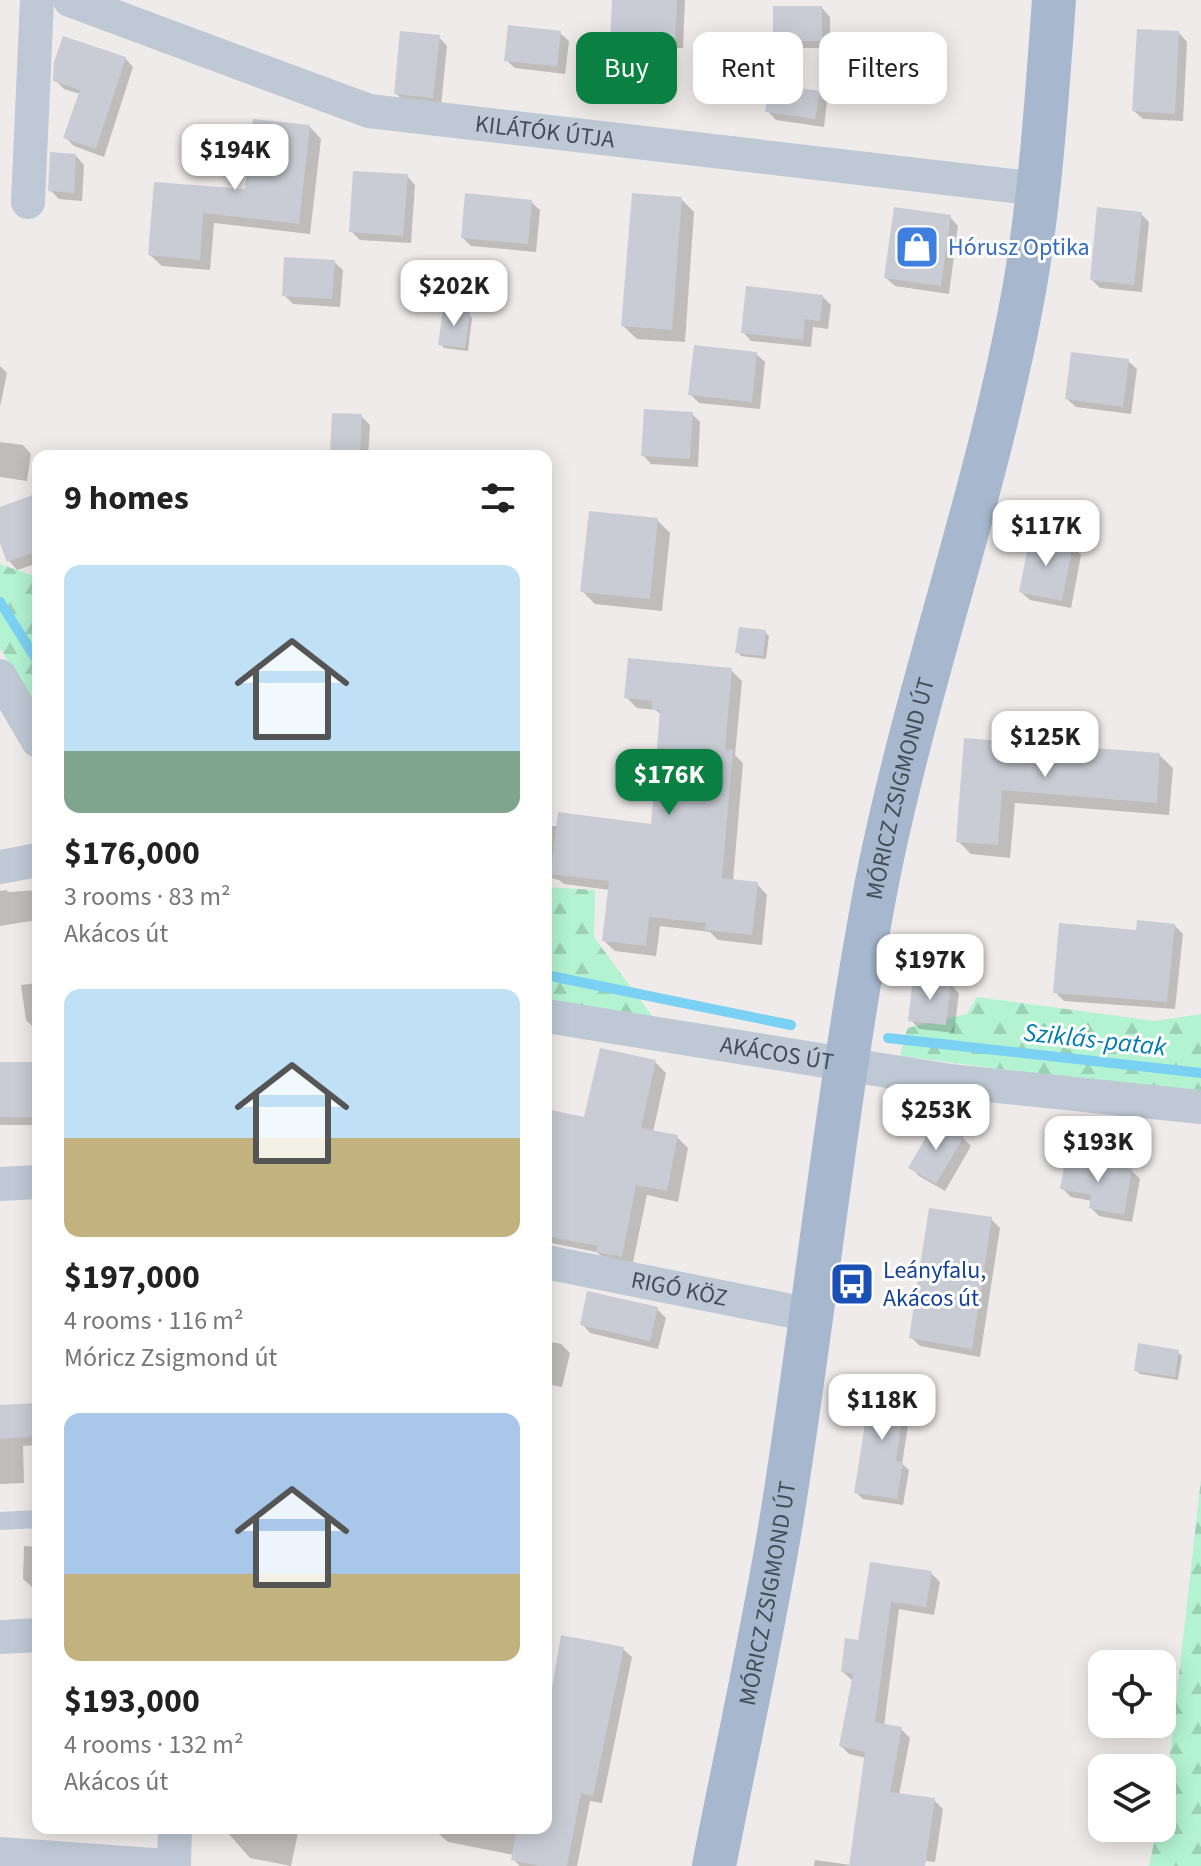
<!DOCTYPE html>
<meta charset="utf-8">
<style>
body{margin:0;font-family:"Source Sans 3",sans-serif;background:#f2f2f2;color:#222;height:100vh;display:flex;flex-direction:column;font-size:30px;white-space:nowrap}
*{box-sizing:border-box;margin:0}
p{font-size:26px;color:#767676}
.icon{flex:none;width:44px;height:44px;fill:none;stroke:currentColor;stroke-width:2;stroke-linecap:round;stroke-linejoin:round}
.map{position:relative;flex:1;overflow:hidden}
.details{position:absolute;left:32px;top:450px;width:520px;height:1384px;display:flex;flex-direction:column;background:#fff;border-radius:16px;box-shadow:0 4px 20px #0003}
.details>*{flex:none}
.top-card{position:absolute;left:576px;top:32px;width:504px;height:72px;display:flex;gap:16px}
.tools{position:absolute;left:1088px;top:1650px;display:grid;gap:16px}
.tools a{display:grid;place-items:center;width:88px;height:88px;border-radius:16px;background:#fff;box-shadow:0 4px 20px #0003;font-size:40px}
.price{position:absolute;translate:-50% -68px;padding:0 18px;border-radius:16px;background:#fff;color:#222;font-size:26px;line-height:52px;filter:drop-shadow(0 2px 4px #0008)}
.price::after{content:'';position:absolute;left:50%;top:48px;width:24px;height:18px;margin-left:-12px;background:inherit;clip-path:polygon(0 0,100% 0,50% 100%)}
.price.on{background:#0b8043;color:#fff}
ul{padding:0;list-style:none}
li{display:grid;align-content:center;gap:16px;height:424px;padding:0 32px}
li span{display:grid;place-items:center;height:248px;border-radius:16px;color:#555}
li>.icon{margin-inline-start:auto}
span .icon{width:144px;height:144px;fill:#fffc;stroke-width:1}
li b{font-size:34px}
h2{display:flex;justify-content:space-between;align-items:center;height:96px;padding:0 32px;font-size:34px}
.chip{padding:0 28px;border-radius:16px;background:#fff;box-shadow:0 4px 20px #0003;font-size:28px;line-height:72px}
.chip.on{background:#0b8043;color:#fff}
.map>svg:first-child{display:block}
</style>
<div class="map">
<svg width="1201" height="1866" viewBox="0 0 1201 1866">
<defs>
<pattern id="forest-firs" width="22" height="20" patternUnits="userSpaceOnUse" patternTransform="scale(2)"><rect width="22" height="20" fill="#b3f3d1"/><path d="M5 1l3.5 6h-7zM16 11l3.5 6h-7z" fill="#9bd2b6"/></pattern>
</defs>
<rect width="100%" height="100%" fill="#efebeb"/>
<g fill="url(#forest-firs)">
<polygon points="0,564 34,576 38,580 38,710 0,648"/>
<polygon points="546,887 595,890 594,937 655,1020 546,1003"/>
<polygon points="977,997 1155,1021 1201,1014 1201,1090 1115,1084 900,1056 907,1028 967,1014"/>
<polygon points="1201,1479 1201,1866 1149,1866 1157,1828 1162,1828 1162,1804 1168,1772"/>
</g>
<g fill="#0003">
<polygon points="614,0 685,0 683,48 651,48 651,53 620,51 612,43"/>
<polygon points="822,8 830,17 830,48 783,48 775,40"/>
<polygon points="560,33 569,41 565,74 515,68 506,60"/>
<polygon points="1179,33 1187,42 1183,121 1143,119 1134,111"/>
<polygon points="439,37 447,46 441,106 404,102 396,93"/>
<polygon points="125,58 133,67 104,157 74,146 65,137 80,94 64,89 55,80"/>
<polygon points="819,93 827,102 824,127 776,120 768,111"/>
<polygon points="310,127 321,139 310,234 214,223 210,270 162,266 150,255 156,184 246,192"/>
<polygon points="76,156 84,165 82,201 59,199 51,191"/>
<polygon points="407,176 415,185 411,243 360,240 351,231"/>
<polygon points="681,199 694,212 685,342 637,339 623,326"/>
<polygon points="531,202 540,210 536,252 471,246 463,238"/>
<polygon points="1141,214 1149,222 1142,292 1100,288 1092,280"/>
<polygon points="950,217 958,226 949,294 895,286 886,278"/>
<polygon points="334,262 343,270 340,307 293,304 284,295"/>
<polygon points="823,297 831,305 828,329 813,327 811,347 751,341 743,332"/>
<polygon points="469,314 472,318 468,351 444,348 441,344"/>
<polygon points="756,354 765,362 760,409 699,403 690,394"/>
<polygon points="1128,361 1137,369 1131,414 1076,407 1067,399"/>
<polygon points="0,366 7,373 0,407"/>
<polygon points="692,414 700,422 698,467 651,464 643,455"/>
<polygon points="361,416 370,425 368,456 332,456"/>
<polygon points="0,442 23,445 31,454 27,481 0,477"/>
<polygon points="38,503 38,563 17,570 9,561 0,537 0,509"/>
<polygon points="657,520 670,533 662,611 595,604 582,591"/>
<polygon points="1072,546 1081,555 1071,608 1030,600 1021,592"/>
<polygon points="765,632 769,636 766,659 741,656 738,652"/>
<polygon points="731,670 742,681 735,755 743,763 733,881 757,884 767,895 762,945 718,940 710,932 660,926 656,956 615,951 604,941 610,890 564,884 559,880 546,877 546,826 653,826 662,716 656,710 637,708 626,697"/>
<polygon points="966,740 1159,755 1173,768 1169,815 1015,803 1010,858 971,854 958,841"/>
<polygon points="6,890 9,892 38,890 38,920 0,926 0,891"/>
<polygon points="1174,925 1183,934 1175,1009 1064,1001 1055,992"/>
<polygon points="38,983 38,1028 34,1028 26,1020 21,985"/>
<polygon points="950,984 959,993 954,1033 919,1029 911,1020"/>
<polygon points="655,1062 666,1073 653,1132 677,1137 688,1148 678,1202 647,1195 632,1267 610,1262 596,1252 546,1242 546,1111 586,1119"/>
<polygon points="0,1064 35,1064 38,1067 38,1125 0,1125"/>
<polygon points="937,1123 963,1138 971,1146 945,1191 919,1176 911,1168"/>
<polygon points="1131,1170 1140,1179 1132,1222 1099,1216 1091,1208 1092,1201 1071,1197 1062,1188"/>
<polygon points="991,1219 1000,1228 980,1357 920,1346 911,1337"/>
<polygon points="657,1309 666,1318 658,1349 590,1333 582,1324"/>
<polygon points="546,1341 561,1344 570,1353 562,1387 546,1384"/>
<polygon points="1178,1352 1182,1356 1178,1380 1140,1374 1136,1370"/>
<polygon points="906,1387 913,1394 902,1464 909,1470 903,1505 863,1499 856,1492"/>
<polygon points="38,1405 38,1445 23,1446 24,1483 0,1484 0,1407"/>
<polygon points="24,1546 38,1547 38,1587 32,1587 23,1579"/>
<polygon points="872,1564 931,1573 940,1582 934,1615 899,1609 884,1726 901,1729 910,1738 899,1795 934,1800 943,1809 935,1862 904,1858 902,1866 814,1866 815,1860 851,1865 866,1758 849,1754 841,1746 852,1680 843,1672 860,1642"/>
<polygon points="623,1649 632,1657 602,1803 590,1801 577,1866 520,1866 513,1859 514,1855 448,1842 439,1834 440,1828 546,1828 546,1734"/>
<polygon points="229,1828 299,1828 291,1866 250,1858 228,1833"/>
</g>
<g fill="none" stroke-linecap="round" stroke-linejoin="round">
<g stroke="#7bd1f4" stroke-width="10">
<polyline points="0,602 38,662"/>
<polyline points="546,975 791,1025"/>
<polyline points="888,1038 1201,1073"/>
</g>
</g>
<g fill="#c9ccd4">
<polygon points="612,0 677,0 675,40 643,40 643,45 610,44"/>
<rect x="773" y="6" width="49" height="35"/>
<polygon points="508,25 561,31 557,66 504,61"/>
<polygon points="1137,29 1179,31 1175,114 1132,111"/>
<polygon points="400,31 440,35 433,98 394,94"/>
<polygon points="63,36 126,57 96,149 63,138 80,90 53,81 54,62"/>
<polygon points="770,84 820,91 815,119 765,112"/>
<polygon points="253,119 310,125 299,224 203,213 200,260 148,255 154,182 245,189"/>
<polygon points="50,152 76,154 74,193 48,191"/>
<polygon points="353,171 408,174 403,236 349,232"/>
<polygon points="465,193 532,200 528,244 461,238"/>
<polygon points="632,193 682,197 672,330 621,326"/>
<polygon points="894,207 951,215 941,286 884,278"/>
<polygon points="1097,207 1142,212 1134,285 1090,280"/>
<polygon points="284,257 335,260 332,299 282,296"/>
<polygon points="746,286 823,295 820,321 805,319 803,340 741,333"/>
<polygon points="443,309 470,312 465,348 438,345"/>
<polygon points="694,345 757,352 752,402 688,395"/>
<polygon points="1071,352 1129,359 1123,407 1065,399"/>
<polygon points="644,409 693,412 690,459 641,456"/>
<polygon points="332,413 362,414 360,456 330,456"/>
<polygon points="38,493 38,551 7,562 0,543 0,507"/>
<polygon points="589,511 658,518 650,599 580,592"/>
<polygon points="1030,536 1073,544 1062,601 1019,592"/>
<polygon points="739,627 766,630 763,656 735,653"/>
<polygon points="628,658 732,668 725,750 733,750 722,878 758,882 752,935 705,930 706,923 649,917 646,946 602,941 609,881 551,874 558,812 651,824 660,710 652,709 652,701 624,698"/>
<polygon points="964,738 1160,753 1157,803 1002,790 998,845 956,842"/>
<polygon points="1137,920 1175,924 1167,1002 1053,993 1059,923 1136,930"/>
<polygon points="913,978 951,982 946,1025 908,1021"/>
<polygon points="600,1048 656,1060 641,1128 678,1135 667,1191 636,1185 622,1257 596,1252 598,1246 546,1236 546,1109 584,1117"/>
<rect x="0" y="1062" width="36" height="55"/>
<polygon points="936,1120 964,1136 936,1184 908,1168"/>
<polygon points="1066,1157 1132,1169 1124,1215 1089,1208 1091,1195 1060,1189"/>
<polygon points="929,1208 992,1217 972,1349 909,1338"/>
<polygon points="587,1291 658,1307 650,1341 580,1325"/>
<polygon points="1138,1343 1179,1350 1175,1377 1134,1371"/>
<polygon points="872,1380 907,1386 896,1461 903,1462 897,1499 854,1493"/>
<polygon points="38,1403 38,1436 0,1439 0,1405"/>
<polygon points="870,1562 932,1571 926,1607 891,1602 875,1722 902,1727 890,1792 935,1798 925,1866 849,1866 865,1752 839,1746 853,1674 841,1672 845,1638 858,1640"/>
<polygon points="561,1635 624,1647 593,1796 581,1793 567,1866 540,1866 511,1860 517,1828 546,1828 546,1722"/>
</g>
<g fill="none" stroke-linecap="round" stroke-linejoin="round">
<polyline stroke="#bfc9d5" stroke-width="18" points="0,1521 38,1519"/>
<g stroke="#bfc9d5" stroke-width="34">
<path id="s1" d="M70 0 369 111 1039 189"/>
<polyline points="28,202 37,0"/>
<polyline points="0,676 38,741"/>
<polyline points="0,867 38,860"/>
<path id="s2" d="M546 1016 950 1081 1201 1107"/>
<polyline points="0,1184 38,1182"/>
<path id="s3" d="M546 1262 811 1315"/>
<polyline points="0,1637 38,1635"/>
<polyline points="0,1854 167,1866"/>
<polyline points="174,1866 175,1828"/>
</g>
<path stroke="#a7b8ce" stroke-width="44" id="s4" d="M714 1866C737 1748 764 1629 783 1510 816 1303 837 1093 876 887 916 684 989 488 1025 285 1041 191 1047 95 1054 0"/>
</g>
<defs>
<g id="shop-square" transform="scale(2.3)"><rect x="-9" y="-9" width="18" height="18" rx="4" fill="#3f7fe0" stroke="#fff"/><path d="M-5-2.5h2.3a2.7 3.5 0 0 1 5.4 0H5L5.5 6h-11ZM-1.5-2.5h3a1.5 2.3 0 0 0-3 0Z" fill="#fff"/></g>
<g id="bus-square" transform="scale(2.3)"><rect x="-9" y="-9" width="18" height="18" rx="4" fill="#1a4fb4" stroke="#fff"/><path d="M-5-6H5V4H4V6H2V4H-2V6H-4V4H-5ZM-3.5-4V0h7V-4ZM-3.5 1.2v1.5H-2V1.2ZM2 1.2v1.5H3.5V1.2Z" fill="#fff"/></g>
</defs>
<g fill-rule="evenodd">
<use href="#shop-square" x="917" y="247"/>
<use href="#bus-square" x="852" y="1284"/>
</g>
<g text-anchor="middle" stroke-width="6" stroke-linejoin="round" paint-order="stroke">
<g font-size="24" fill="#424d5a" stroke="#fff">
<text dy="8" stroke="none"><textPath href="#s1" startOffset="496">KILÁTÓK ÚTJA</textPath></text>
<text dy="8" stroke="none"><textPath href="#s4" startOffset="1094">MÓRICZ ZSIGMOND ÚT</textPath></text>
<text dy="8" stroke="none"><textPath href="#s2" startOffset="234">AKÁCOS ÚT</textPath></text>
<text dy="8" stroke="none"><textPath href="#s3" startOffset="136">RIGÓ KÖZ</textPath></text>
<text dy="8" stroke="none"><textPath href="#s4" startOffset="278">MÓRICZ ZSIGMOND ÚT</textPath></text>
</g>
<g font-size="24" fill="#366cbe" stroke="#fff" text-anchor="start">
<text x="948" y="255">Hórusz Optika</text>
</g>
<g font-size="24" fill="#164399" stroke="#fff" text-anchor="start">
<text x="883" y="1278">Leányfalu,<tspan x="883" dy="28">Akácos út</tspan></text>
</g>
<g font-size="26" font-style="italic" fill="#007caf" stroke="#fff">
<text transform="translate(1095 1039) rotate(6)" y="9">Sziklás-patak</text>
</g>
</g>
</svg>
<div class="tools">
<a><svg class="icon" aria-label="locate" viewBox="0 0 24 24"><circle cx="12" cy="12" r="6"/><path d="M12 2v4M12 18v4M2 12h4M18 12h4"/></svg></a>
<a><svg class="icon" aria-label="layers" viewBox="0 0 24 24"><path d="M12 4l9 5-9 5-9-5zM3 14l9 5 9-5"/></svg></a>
</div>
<b class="price" style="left:235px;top:192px">$194K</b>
<b class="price" style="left:454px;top:328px">$202K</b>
<b class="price" style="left:1046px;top:568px">$117K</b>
<b class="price" style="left:1045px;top:779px">$125K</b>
<b class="price on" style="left:669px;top:817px">$176K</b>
<b class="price" style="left:930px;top:1002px">$197K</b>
<b class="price" style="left:936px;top:1152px">$253K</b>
<b class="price" style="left:1098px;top:1184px">$193K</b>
<b class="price" style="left:882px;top:1442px">$118K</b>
<div class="top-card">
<a class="chip on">Buy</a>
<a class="chip">Rent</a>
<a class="chip">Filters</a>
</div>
<section class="details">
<h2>9 homes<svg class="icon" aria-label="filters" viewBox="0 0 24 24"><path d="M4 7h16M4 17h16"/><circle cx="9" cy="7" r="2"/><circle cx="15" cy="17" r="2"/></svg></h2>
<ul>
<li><span style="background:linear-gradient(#bfe0f5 75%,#7fa58c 0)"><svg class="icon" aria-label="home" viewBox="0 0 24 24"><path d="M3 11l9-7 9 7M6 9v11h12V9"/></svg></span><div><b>$176,000</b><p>3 rooms · 83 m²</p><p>Akácos út</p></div></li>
<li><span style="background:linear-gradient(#bfe0f5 60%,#c2b280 0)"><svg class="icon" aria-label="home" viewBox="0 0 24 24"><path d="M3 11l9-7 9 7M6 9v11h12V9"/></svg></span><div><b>$197,000</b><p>4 rooms · 116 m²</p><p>Móricz Zsigmond út</p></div></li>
<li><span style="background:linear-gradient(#a9c7e8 65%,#c2b280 0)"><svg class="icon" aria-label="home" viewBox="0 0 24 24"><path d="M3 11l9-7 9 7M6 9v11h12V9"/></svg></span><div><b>$193,000</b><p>4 rooms · 132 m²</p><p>Akácos út</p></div></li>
</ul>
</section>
</div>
